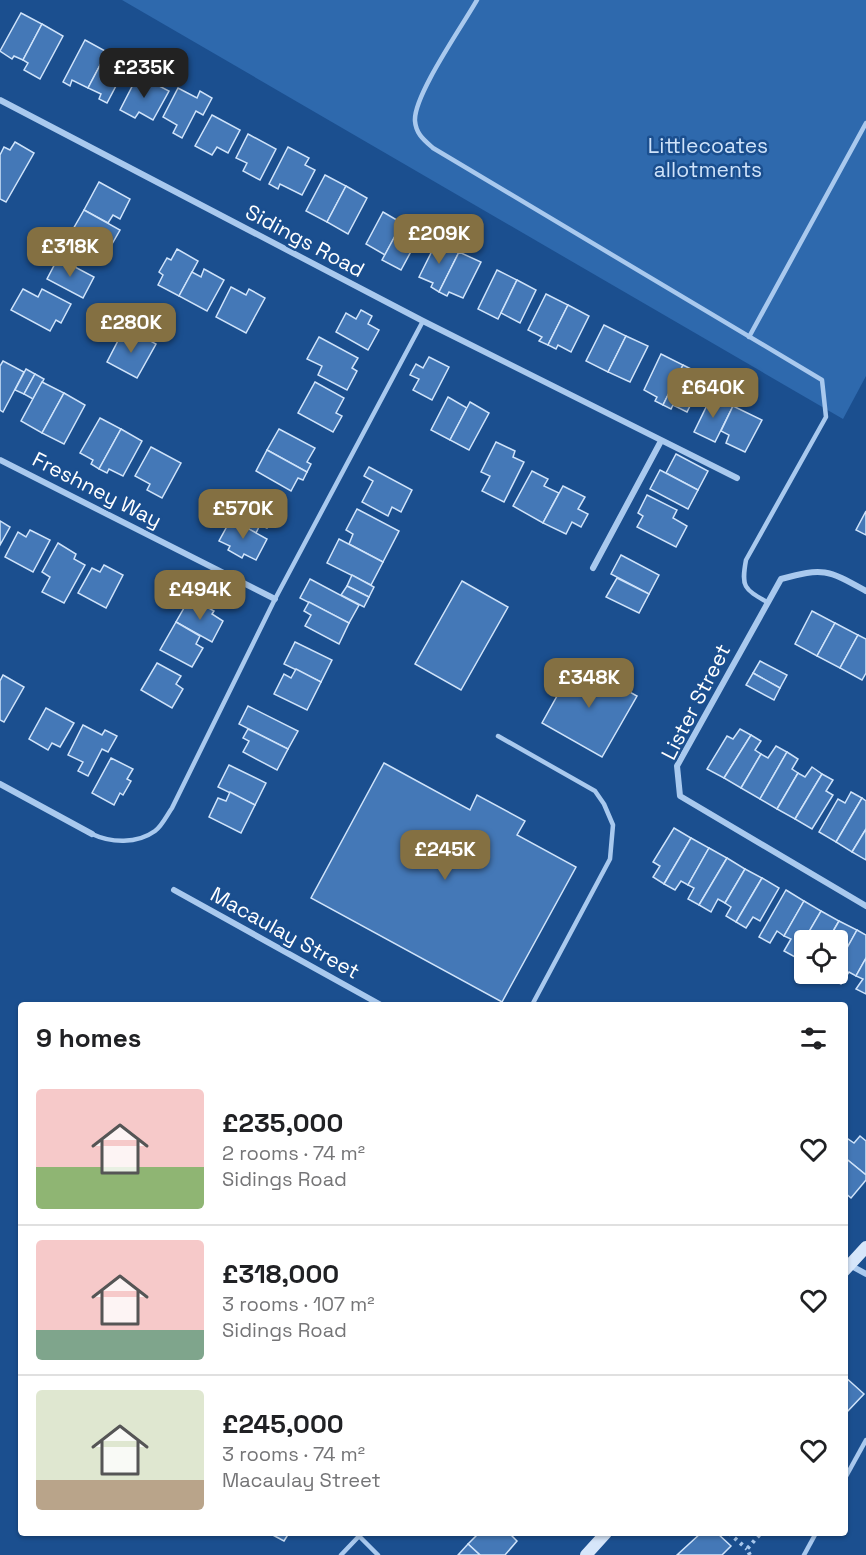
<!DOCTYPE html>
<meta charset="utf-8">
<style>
body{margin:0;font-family:"Space Grotesk",sans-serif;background:#f2f2f2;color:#202124;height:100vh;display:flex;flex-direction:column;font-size:22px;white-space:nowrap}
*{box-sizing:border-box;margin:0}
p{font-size:20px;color:#757577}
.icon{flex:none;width:33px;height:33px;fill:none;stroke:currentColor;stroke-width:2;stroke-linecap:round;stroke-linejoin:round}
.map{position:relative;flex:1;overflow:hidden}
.panel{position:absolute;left:18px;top:1002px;width:830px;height:534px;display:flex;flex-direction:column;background:#fff;border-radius:6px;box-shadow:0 2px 4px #0004}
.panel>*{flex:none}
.fabs{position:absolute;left:794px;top:930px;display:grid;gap:12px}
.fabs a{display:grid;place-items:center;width:54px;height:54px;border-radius:6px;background:#fff;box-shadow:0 2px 4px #0004;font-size:30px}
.price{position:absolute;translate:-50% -51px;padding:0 14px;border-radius:12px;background:#847042;color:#fff;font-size:20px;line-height:39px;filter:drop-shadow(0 2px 3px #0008)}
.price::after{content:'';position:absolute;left:50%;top:36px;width:18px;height:14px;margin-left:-9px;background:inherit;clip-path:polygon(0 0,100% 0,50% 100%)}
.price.active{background:#222;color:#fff}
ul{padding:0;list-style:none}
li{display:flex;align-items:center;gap:18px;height:150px;padding:0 18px}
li+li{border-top:2px solid #e0e0e0}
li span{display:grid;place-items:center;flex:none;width:168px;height:120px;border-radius:6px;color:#555}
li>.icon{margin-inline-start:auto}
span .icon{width:72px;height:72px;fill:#fffc;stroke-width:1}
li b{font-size:26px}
h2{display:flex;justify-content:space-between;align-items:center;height:72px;padding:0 18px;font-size:26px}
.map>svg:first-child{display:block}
</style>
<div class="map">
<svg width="866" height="1555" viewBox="0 0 866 1555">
<rect width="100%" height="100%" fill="#1b4f8f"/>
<polygon fill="#2e69ad" points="122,0 866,0 866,376 843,419"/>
<g fill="#4478b7" stroke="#cfe3fa" stroke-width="1.5">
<polygon points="21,13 42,24 23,60 14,56 12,59 0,51"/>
<polygon points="42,24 63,36 40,79 24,70 28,63 23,60"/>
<polygon points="85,40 107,52 88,88 72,80 70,86 63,82"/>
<polygon points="107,52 128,63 107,103 99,99 101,94 88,88"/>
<polygon points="138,75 169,91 153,120 139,112 135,118 120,110"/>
<polygon points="178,88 197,98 200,91 212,98 203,115 196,111 182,138 173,133 177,125 163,117"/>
<polygon points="212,115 240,130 228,153 217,147 212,155 195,146"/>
<polygon points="248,134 276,149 260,180 243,171 247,163 236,158"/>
<polygon points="15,142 34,153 6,202 0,199 0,155 4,147 10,150"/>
<polygon points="288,147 309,158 305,165 315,170 302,195 280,184 278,189 269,184"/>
<polygon points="325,175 346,186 327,222 306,211"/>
<polygon points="99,182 130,199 120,219 113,215 108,223 84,210"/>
<polygon points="346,186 367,198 348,234 327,222"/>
<polygon points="84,210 120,230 108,251 96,244 95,249 80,241 82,237 72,231"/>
<polygon points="383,212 402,223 385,255 366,244"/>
<polygon points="402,223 421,233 401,270 382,260"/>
<polygon points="437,241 459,252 439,292 431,287 433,283 419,277"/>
<polygon points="177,249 198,261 179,296 158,285 163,275 159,272 167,258 171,260"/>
<polygon points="459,252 481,262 463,298 449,292 447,296 439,292"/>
<polygon points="58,258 94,277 83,298 47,279"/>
<polygon points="204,269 224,280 207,311 179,296 192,272 201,277"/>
<polygon points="497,270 517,280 498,319 478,309"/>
<polygon points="517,280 536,290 520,323 501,313"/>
<polygon points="231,287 246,295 249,289 265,298 246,333 216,317"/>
<polygon points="23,289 38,297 42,289 71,304 61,323 56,320 50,331 11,310"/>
<polygon points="546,294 568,305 548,345 539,341 542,337 528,330"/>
<polygon points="568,305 589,316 571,352 558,345 556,349 548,345"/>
<polygon points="361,310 372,316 368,324 379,330 368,350 336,332 346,313 356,319"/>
<polygon points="604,325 626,336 608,372 586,361"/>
<polygon points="122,333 137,341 140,335 156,344 137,378 107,362"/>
<polygon points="626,336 648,346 630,382 608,372"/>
<polygon points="319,337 358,358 352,368 357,371 347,390 318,375 322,366 307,359"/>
<polygon points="661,354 683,365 663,405 655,401 657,397 644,390"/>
<polygon points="429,357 449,367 432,400 413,390 419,379 410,375 416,364 423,368"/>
<polygon points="3,361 24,372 3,412 0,410 0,366"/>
<polygon points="683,365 705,376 687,412 673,405 671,409 663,405"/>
<polygon points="26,369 35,374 24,394 15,390"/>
<polygon points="35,374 44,379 33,399 24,394"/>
<polygon points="42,382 64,393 42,433 21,421"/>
<polygon points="315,382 344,398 336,413 342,416 333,432 298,413"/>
<polygon points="64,393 85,405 64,444 42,433"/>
<polygon points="712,395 733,406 715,442 694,432"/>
<polygon points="448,397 467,408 450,440 431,430"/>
<polygon points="470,402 489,413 469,450 450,440"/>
<polygon points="733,406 762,420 745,452 726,443 729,435 721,431"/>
<polygon points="100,418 121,429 99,469 91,464 93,460 80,453"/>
<polygon points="121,429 142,441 123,476 109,469 107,473 99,469"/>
<polygon points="279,429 315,448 307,462 311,464 307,472 267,450"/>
<polygon points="496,442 515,451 513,457 524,462 504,502 482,491 490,476 481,472"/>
<polygon points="151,447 181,463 162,498 147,490 150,484 135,476"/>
<polygon points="267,450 307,472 303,480 298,478 291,491 256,471"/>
<polygon points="676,454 708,471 698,490 666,473"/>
<polygon points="369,467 412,490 401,512 392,507 388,516 362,502 373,481 364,476"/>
<polygon points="660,470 698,490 688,509 650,489"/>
<polygon points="532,471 548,479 544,486 559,493 543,523 513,506"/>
<polygon points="563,486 585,497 578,509 588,514 581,527 572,522 566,534 543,523"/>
<polygon points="246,492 278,509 267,528 260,525 256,533 231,519"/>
<polygon points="647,495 677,510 673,518 687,526 676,547 637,527 643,516 638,513"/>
<polygon points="357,509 399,531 383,562 349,544 353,534 346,530"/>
<polygon points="866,511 866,535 856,530"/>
<polygon points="231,519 267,539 256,560 244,554 242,558 228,550 230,546 219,541"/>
<polygon points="0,521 10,527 0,545"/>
<polygon points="30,530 50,540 33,572 5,557 18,532 26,537"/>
<polygon points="339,539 383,562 371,585 327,563"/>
<polygon points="58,543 76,554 74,559 85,565 64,603 42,592 50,577 42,572"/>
<polygon points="621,555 659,575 649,594 611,574"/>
<polygon points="104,565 123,575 106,608 78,593 92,568 100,572"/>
<polygon points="352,575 374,587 369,597 347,586"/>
<polygon points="617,578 649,594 639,613 606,597"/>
<polygon points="310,579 359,605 349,623 300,598"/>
<polygon points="462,581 508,607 461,690 415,664"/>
<polygon points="347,586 369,597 364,607 341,595"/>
<polygon points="188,601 198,607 200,603 214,611 212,614 223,621 212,642 176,622"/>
<polygon points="309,602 349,623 339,644 305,626 311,615 304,611"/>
<polygon points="812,611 835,623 817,656 795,644"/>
<polygon points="176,622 200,636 196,644 203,648 192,667 160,650"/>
<polygon points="835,623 858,635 840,668 817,656"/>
<polygon points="858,635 866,639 866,673 862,680 840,668"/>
<polygon points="295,642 332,660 321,682 284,664"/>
<polygon points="760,661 787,675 780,688 753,673"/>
<polygon points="576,662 637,696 602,757 542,723"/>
<polygon points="157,663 181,676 176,684 183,689 172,708 141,690"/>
<polygon points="296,669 321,682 307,710 274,694 284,674 291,678"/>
<polygon points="753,673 780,688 774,700 746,685"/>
<polygon points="3,675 24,687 4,722 0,720 0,681"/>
<polygon points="248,706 298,731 288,749 239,724"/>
<polygon points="46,708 74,723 60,747 52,743 48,750 29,739"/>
<polygon points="83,725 102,735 105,730 117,736 108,752 102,749 88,776 78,771 83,762 68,755"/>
<polygon points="248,729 288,749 277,770 243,752 249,741 243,738"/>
<polygon points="740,729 751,735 724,778 707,769 727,736 733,739"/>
<polygon points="751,735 761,741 755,750 761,754 741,788 724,778"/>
<polygon points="776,746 787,752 760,799 741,788 761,754 768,758"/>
<polygon points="787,752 798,759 792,769 798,773 777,809 760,799"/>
<polygon points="111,758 133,769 127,779 131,781 123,795 120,793 114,805 92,793"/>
<polygon points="384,763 470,810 477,795 525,821 517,835 576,867 502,1002 311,898"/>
<polygon points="229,765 266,783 255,805 218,787"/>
<polygon points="812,767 822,774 795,819 777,809 798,773 805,777"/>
<polygon points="822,774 833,780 826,791 833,795 812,829 795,819"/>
<polygon points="230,792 255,805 241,833 209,817 218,798 226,801"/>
<polygon points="851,792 862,798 836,842 819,832 838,799 845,803"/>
<polygon points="862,798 866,801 866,829 852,852 836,842"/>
<polygon points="674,828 691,838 664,884 653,877 660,866 653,862"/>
<polygon points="866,829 866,860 852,852"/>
<polygon points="691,838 709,848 688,885 681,881 675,890 664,884"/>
<polygon points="709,848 727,858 699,905 688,899 694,888 688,885"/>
<polygon points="727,858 745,869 725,903 718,899 711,912 699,905"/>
<polygon points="745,869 762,878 736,922 726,916 731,907 725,903"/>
<polygon points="762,878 779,888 760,921 753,917 746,928 736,922"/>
<polygon points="786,890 804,901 784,936 777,931 770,943 759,937"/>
<polygon points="804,901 821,911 795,957 784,951 791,939 784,936"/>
<polygon points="821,911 839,921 828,940 804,940"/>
<polygon points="839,921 857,930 837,966 837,940 828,940"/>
<polygon points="857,930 866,935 866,958 856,976 849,972 841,984 830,978 833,974 837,974 837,966"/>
<polygon points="804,941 804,962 795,957"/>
<polygon points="866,958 866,994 856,989 863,979 856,976"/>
<polygon points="860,1136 866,1141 866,1175 844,1157 844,1143 848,1139 854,1143"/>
<polygon points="844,1157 866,1175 866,1180 851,1198 844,1192"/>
<polygon points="844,1376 864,1394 844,1415"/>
<polygon points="269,1533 289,1533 284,1541"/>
<polygon points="479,1533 509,1533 517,1541 505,1555 480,1555 468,1544"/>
<polygon points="701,1533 717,1533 731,1546 722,1555 677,1555"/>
<polygon points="468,1544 480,1555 458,1555"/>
</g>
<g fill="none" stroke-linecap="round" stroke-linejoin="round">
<g stroke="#a9c9ee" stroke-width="4" stroke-dasharray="3 4.5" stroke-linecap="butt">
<polyline points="729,1533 747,1549"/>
<polyline points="750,1555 747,1549 761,1533"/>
</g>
<g stroke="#a9c9ee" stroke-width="4.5">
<path d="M477 0C463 25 413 96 415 121 416 134 424 140 433 148L822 380 826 417 746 560C741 587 744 589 767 602"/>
<polyline points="749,337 866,123"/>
<polyline points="498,736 595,791 604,804 613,825 610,859 532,1005"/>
<path d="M92 834C111 843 137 844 155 831 162 826 167 815 172 808L275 599 423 321"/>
<polyline points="844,1480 866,1440"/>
<polyline points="359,1536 378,1555"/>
<polyline points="341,1555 362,1533"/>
<polyline points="804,1555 816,1533"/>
</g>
<g stroke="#a9c9ee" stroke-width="6">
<polyline points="0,100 423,321 737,478"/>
<polyline points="0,460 275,599"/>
<polyline points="593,568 661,441"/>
<path d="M866 591C828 570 824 567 781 579L677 766 680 796 866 906"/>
<polyline points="0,784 92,834"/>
<polyline points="174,890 381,1005"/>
<polyline points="848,1264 866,1274"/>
</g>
<g stroke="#d6e6fa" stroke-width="12">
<polyline points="844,1271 866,1247"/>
<polyline points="586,1555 606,1533"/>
</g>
</g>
<g text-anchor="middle" stroke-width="5" stroke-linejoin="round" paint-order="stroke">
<g font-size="21" fill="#cfe3fa" stroke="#1b4f8f">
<text x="708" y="153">Littlecoates<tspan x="708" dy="24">allotments</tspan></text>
</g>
<g font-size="21" fill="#fff" stroke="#1b4f8f">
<text transform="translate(305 241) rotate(28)" y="7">Sidings Road</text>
<text transform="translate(97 490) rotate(27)" y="7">Freshney Way</text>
<text transform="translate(696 702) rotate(-63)" y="7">Lister Street</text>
<text transform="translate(285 933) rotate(29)" y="7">Macaulay Street</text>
</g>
</g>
</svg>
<div class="fabs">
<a><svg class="icon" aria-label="locate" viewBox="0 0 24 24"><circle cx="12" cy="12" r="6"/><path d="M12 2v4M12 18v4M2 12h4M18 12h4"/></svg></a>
</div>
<b class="price active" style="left:144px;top:99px">£235K</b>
<b class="price" style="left:439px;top:265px">£209K</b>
<b class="price" style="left:70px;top:278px">£318K</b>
<b class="price" style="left:131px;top:354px">£280K</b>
<b class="price" style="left:713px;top:419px">£640K</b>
<b class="price" style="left:243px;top:540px">£570K</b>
<b class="price" style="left:200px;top:621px">£494K</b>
<b class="price" style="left:589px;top:709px">£348K</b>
<b class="price" style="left:445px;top:881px">£245K</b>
<section class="panel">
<h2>9 homes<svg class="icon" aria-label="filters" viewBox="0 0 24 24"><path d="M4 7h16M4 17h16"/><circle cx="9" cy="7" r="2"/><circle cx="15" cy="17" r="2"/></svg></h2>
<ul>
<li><span style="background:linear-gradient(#f6c9c9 65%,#8fb573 0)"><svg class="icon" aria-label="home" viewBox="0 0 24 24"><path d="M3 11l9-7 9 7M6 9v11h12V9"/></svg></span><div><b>£235,000</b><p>2 rooms · 74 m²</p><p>Sidings Road</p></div><svg class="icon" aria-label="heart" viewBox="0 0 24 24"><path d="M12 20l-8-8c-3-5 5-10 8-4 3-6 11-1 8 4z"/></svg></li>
<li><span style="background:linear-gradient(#f6c9c9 75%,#7fa58c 0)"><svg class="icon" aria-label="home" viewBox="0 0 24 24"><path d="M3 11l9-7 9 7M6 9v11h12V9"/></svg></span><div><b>£318,000</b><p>3 rooms · 107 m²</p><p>Sidings Road</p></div><svg class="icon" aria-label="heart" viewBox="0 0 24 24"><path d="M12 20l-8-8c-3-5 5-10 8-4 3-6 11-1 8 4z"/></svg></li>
<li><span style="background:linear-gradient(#dfe7d0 75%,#b9a48a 0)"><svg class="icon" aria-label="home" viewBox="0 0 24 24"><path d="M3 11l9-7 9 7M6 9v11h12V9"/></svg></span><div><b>£245,000</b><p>3 rooms · 74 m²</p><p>Macaulay Street</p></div><svg class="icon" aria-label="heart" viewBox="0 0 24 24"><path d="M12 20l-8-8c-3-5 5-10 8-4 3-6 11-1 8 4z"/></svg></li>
</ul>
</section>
</div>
